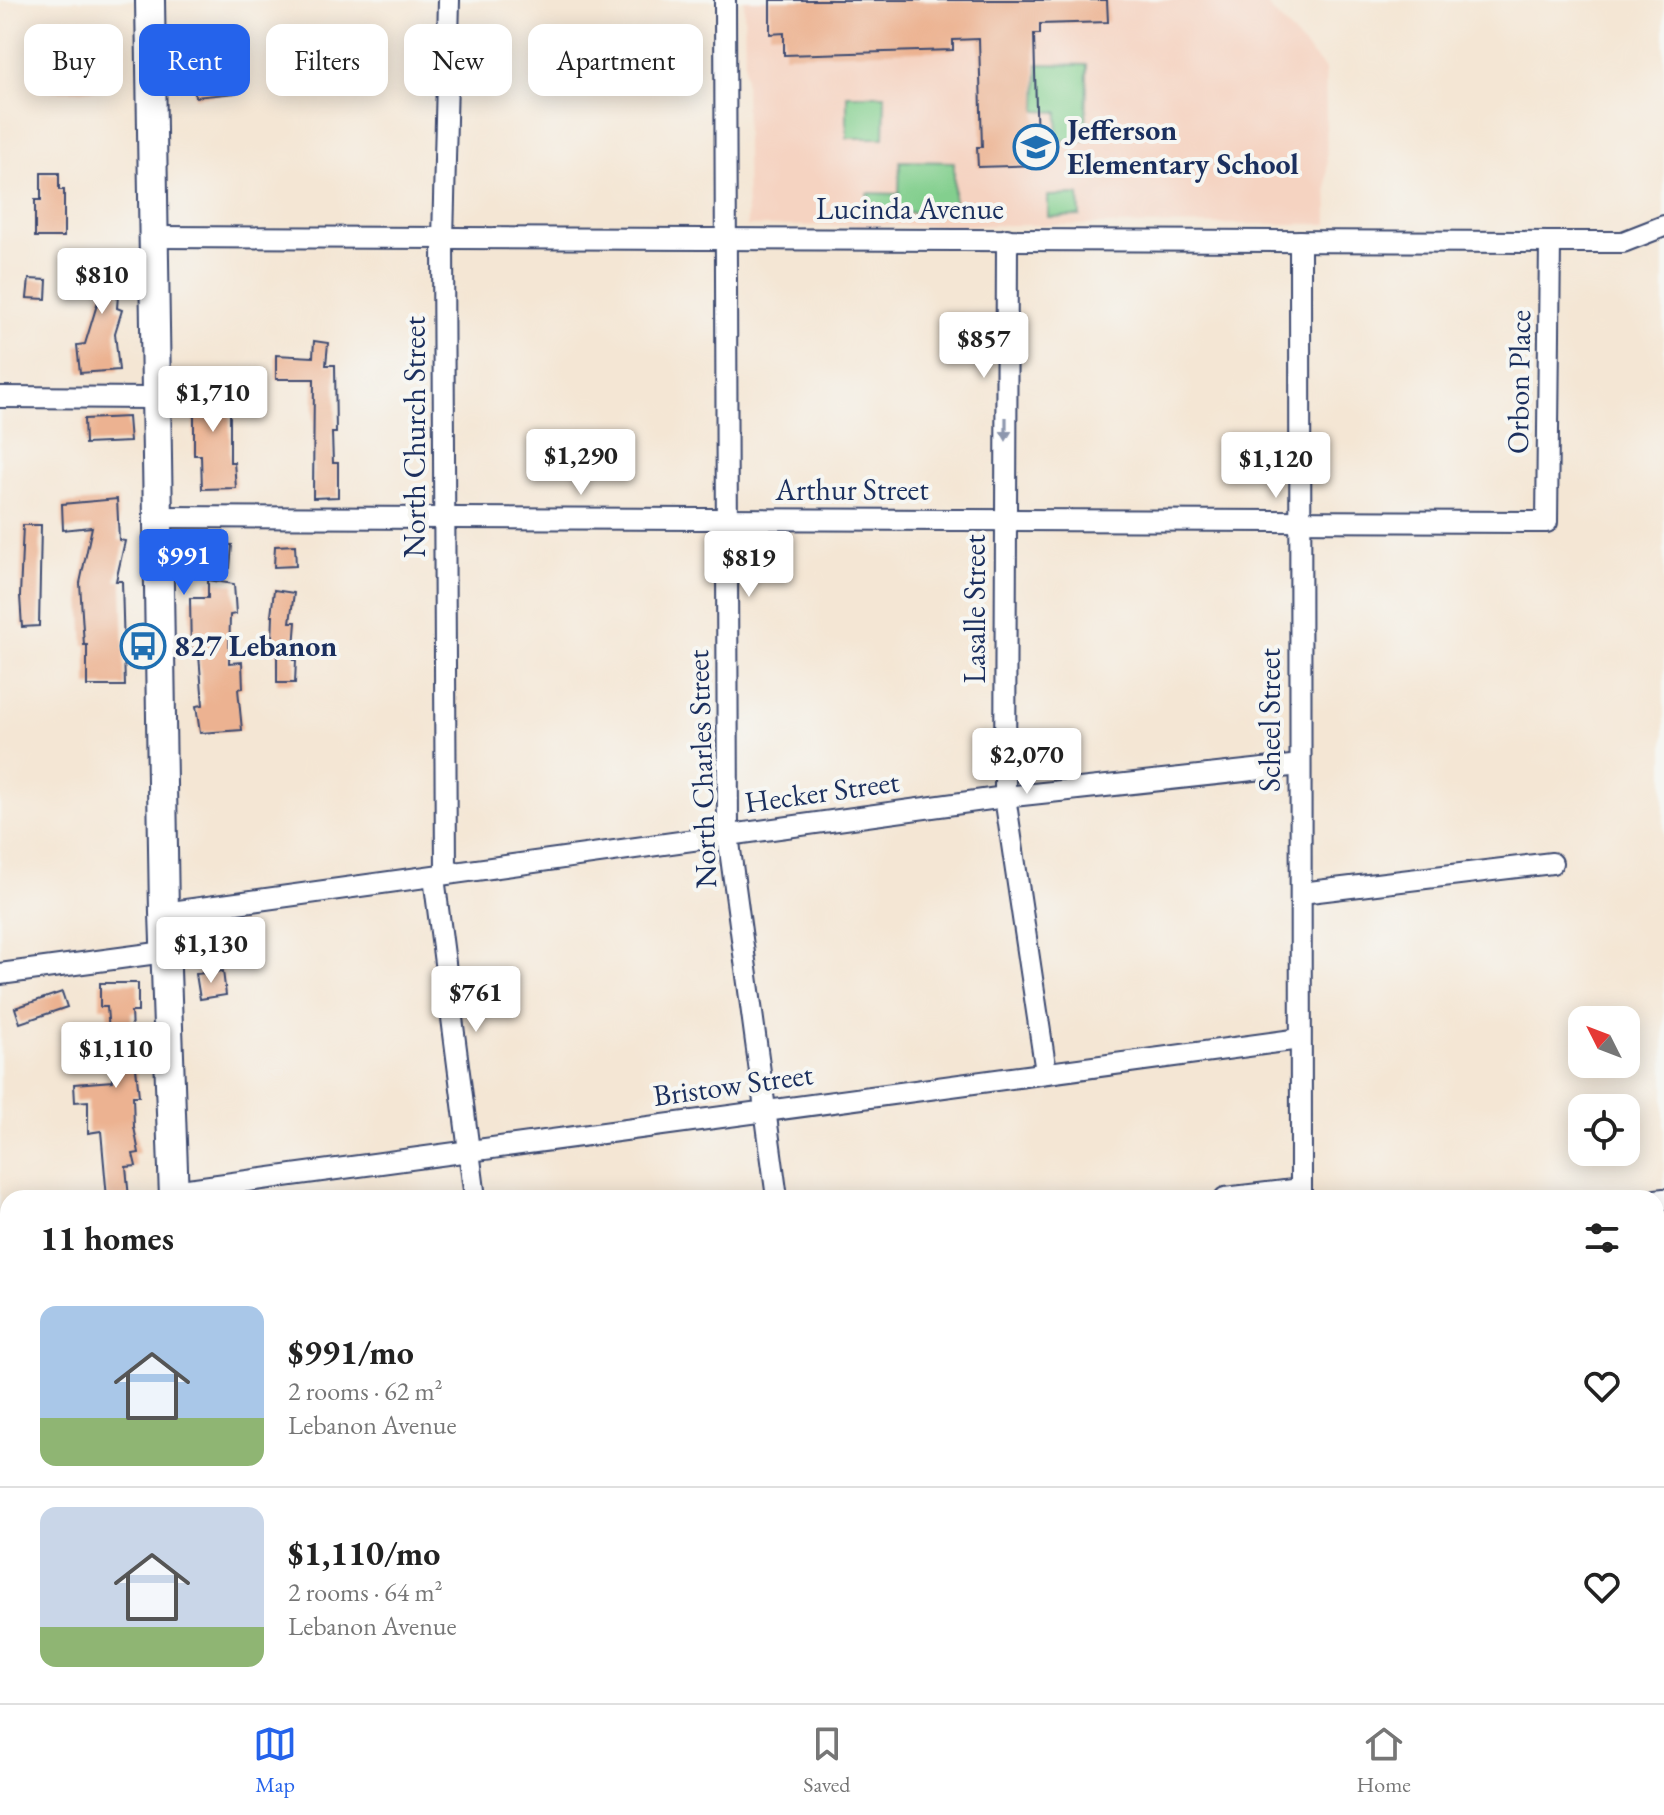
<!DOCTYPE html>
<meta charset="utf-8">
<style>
body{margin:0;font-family:"EB Garamond",serif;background:#f6f6f6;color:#222;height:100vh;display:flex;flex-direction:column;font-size:30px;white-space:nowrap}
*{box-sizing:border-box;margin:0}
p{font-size:26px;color:#767676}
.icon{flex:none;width:44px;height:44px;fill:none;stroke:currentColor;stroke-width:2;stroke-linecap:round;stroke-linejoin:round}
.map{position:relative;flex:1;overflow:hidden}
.sheet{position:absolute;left:0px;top:1190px;width:1664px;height:514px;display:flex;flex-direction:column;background:#fff;border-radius:24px 24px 0 0;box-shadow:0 4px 20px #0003}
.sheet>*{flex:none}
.top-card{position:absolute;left:24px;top:24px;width:800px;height:72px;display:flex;gap:16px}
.needle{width:52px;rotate:312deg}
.controls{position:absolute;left:1568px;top:1006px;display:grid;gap:16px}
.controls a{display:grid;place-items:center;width:72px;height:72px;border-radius:16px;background:#fff;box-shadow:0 4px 20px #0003;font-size:40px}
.price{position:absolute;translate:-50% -68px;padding:0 18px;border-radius:8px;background:#fff;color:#222;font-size:26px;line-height:52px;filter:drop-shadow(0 2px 4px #0008)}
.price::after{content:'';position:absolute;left:50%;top:48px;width:24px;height:18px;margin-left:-12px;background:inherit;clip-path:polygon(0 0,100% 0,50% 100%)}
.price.current{background:#2563eb;color:#fff}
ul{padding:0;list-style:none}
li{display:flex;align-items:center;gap:24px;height:200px;padding:0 40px}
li+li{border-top:2px solid #e0e0e0}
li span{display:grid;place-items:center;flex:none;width:224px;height:160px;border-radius:16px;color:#555}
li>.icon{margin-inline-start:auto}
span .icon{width:96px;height:96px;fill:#fffc;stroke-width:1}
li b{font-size:34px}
h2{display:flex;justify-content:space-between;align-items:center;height:96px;padding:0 40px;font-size:34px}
.pill{padding:0 28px;border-radius:16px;background:#fff;box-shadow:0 4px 20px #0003;font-size:28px;line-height:72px}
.pill.current{background:#2563eb;color:#fff}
.menu{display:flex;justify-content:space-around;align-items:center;height:112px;border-top:2px solid #e0e0e0;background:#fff;font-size:22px;color:#767676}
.menu a{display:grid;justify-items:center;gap:4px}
.menu .current{color:#2563eb}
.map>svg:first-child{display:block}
</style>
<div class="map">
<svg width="1664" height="1703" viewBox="0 0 1664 1703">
<rect width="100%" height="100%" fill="#f6f6f2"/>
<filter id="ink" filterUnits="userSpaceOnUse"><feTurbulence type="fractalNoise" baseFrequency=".0125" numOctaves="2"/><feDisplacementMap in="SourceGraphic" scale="16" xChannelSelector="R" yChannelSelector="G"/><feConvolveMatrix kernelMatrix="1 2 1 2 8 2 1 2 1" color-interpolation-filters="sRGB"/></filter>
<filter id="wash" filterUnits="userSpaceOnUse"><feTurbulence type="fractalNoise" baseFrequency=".006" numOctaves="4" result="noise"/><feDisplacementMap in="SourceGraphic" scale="32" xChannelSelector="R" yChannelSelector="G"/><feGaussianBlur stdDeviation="1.8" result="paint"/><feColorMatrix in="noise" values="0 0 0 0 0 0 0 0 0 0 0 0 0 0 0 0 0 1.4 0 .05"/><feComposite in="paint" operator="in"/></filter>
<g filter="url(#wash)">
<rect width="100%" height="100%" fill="#f4e6d4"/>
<polygon fill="#f5d3c1" points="744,0 1262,0 1325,69 1328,224 747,226"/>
<g fill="#83cf8e" stroke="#4f7f76" stroke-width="2">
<polygon points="1038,64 1087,65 1086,140 1057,140 1058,112 1037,111"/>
<polygon points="847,95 885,95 884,138 847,138"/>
<polygon points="900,161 954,162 954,213 867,212 867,193 899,194"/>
<polygon points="1079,195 1080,216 1048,217 1048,196"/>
</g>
<g id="blocks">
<g fill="#ecb291">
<polygon points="770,0 1107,0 1108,22 1040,24 1040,34 1034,34 1037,146 1044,146 1044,165 978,167 977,147 982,147 979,39 953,40 953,50 784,55 784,33 770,34"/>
<polygon points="73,55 108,55 108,78 96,78 95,90 53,91 53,60 73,60"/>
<polygon points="234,64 236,93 195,97 193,67"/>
<polygon points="41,173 59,173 59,190 64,190 64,237 35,237 35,200 41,200"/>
<polygon points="85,256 121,259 117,308 122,310 115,333 119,370 80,373 77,345 85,344 102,288 83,286"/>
<polygon points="29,279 47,280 46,299 27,298"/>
<polygon points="314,341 328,343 326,365 335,365 336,433 332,433 333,463 338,463 338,497 313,498 314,379 276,379 276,355 313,357"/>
<polygon points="234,386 235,410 230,410 230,462 234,462 236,488 202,489 201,455 194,455 194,412 189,412 187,388"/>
<polygon points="128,417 130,442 85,444 84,419"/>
<polygon points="117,499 119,540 125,541 116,581 122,581 125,686 87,686 87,645 84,645 80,583 92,527 63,530 62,504"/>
<polygon points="23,525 41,525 39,626 22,627 20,596"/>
<polygon points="197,543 232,545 230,568 195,569"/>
<polygon points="295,545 296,566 274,567 275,546"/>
<polygon points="208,580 234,584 236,614 230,615 229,663 242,662 243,688 238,689 242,730 200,733 196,706 203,705 199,655 191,655 190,598 208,598"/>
<polygon points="274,590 294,593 290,622 296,622 293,660 296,660 295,683 277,683 277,643 272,642 273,616 271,616"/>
<polygon points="242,923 243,942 193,946 192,927"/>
<polygon points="223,971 226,995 200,999 196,974"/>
<polygon points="100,983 138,983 138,1012 131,1012 134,1068 136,1068 139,1096 133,1096 134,1127 139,1153 133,1154 136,1166 126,1167 129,1198 107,1198 101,1131 88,1133 88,1101 75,1102 74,1084 113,1081 107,1007 100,1007"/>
<polygon points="62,992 67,1007 20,1023 15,1008"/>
</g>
</g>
</g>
<g filter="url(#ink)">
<use href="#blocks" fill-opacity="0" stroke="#3c4a70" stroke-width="2"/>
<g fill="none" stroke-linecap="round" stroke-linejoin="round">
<g stroke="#3c4a70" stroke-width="24">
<g id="minor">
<polyline points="725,0 728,835 777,1198"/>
<polyline points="153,237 1550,242 1623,242 1664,226"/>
<polyline points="1007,239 1005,797 1046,1072"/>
<polyline points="1300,241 1301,1198"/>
<polyline points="0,397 155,398"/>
<polyline points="157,517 1547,522 1550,242"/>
<polyline points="446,874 443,239 449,0"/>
<polyline points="434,877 475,1198"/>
<polyline points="1301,893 1552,863"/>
<polyline points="164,913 1005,797 1300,765"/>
<polyline points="0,974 165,952"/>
<polyline points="173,1191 1300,1039"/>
<polyline points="1225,1198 1301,1189"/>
<polyline points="1656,1200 1664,1199"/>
<polyline points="1658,1338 1659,1703"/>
<polyline points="0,1376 8,1375"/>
<polyline points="0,1624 8,1623"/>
<polyline points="90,1696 91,1703"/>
<polyline points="544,1696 545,1703"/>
<polyline points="1298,1696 1298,1703"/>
<polyline points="827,1703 881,1696"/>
</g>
</g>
<g stroke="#3c4a70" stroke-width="32">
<g id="secondary">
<polyline points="150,0 164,913 174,1198"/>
<polyline points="238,1696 239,1703"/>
</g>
</g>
<use href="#minor" stroke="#fff" stroke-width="20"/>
<use href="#secondary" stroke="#fff" stroke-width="28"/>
<g stroke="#1b2f5e" stroke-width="2">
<polyline points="1656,1258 1664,1256"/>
<polyline points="1656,1278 1664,1277"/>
<polyline points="0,1555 8,1555"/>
<polyline points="0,1569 8,1568"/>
</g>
</g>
<defs><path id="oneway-solid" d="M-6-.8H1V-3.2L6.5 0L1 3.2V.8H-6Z" transform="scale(2)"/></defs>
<use fill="#8d97ae" href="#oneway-solid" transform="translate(1006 429) rotate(90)"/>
</g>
<defs>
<g id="school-ring" transform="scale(2.3)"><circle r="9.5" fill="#f6f6f2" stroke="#1f6fb2" stroke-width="1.5"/><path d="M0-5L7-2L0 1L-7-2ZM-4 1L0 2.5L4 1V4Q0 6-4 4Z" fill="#1f6fb2"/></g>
<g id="bus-ring" transform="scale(2.3)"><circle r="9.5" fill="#f6f6f2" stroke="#1f6fb2" stroke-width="1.5"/><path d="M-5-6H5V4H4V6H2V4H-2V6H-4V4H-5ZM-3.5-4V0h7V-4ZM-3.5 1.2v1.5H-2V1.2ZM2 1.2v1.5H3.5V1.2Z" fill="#1f6fb2"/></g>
</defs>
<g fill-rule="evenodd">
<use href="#school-ring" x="1036" y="147"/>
<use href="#bus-ring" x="143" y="646"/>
</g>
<g text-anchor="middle" stroke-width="8" stroke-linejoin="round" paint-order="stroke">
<g font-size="30" font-weight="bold" fill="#1b2f5e" stroke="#f6f6f2" text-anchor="start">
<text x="1067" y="140">Jefferson<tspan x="1067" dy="34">Elementary School</tspan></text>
<text x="174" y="656">827 Lebanon</text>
</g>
<g font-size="30" fill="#1b2f5e" stroke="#f6f6f2">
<text x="910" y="219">Lucinda Avenue</text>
<text transform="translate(1519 382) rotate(-89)" y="10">Orbon Place</text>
<text transform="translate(415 437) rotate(-90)" y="10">North Church Street</text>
<text x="852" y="500">Arthur Street</text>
<text transform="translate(975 609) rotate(-90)" y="10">Lasalle Street</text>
<text transform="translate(1270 720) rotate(-90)" y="10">Scheel Street</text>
<text transform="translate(702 769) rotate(-92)" y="10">North Charles Street</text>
<text transform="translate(822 792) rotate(-8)" y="10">Hecker Street</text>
<text transform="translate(733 1085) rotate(-8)" y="10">Bristow Street</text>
</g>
</g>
</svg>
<div class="controls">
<a><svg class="needle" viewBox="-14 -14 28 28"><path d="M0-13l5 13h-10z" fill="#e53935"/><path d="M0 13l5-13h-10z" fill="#767676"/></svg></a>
<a><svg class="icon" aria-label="locate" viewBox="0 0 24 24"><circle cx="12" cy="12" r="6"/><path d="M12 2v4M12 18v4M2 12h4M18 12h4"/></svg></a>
</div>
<b class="price" style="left:102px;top:316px">$810</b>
<b class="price" style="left:984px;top:380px">$857</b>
<b class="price" style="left:213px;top:434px">$1,710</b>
<b class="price" style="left:581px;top:497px">$1,290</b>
<b class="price" style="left:1276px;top:500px">$1,120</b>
<b class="price current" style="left:184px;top:597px">$991</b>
<b class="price" style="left:749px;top:599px">$819</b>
<b class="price" style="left:1027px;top:796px">$2,070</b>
<b class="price" style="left:211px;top:985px">$1,130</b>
<b class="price" style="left:476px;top:1034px">$761</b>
<b class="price" style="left:116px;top:1090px">$1,110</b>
<div class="top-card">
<a class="pill">Buy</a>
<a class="pill current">Rent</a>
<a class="pill">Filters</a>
<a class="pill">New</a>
<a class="pill">Apartment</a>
</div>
<section class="sheet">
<h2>11 homes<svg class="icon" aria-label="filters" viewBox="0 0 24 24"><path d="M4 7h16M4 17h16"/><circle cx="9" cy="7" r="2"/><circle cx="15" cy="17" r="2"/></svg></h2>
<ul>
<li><span style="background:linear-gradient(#a9c7e8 70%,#8fb573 0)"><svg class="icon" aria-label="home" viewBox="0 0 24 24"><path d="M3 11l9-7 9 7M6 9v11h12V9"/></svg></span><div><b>$991/mo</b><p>2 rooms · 62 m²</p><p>Lebanon Avenue</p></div><svg class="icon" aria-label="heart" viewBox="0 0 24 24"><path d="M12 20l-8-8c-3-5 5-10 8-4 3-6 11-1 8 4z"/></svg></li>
<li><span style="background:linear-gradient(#c9d6e8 75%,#8fb573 0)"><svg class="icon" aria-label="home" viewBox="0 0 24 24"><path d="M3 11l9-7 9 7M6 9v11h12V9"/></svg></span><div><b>$1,110/mo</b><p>2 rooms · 64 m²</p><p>Lebanon Avenue</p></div><svg class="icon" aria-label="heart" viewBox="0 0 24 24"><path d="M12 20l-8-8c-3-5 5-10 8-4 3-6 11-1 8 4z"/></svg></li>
</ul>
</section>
</div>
<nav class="menu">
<a class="current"><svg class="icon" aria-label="map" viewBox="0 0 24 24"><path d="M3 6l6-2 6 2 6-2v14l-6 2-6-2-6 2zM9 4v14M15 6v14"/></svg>Map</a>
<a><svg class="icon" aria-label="saved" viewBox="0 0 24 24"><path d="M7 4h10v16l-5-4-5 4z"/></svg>Saved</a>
<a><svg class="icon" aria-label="home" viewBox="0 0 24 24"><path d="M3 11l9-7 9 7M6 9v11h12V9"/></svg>Home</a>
</nav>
